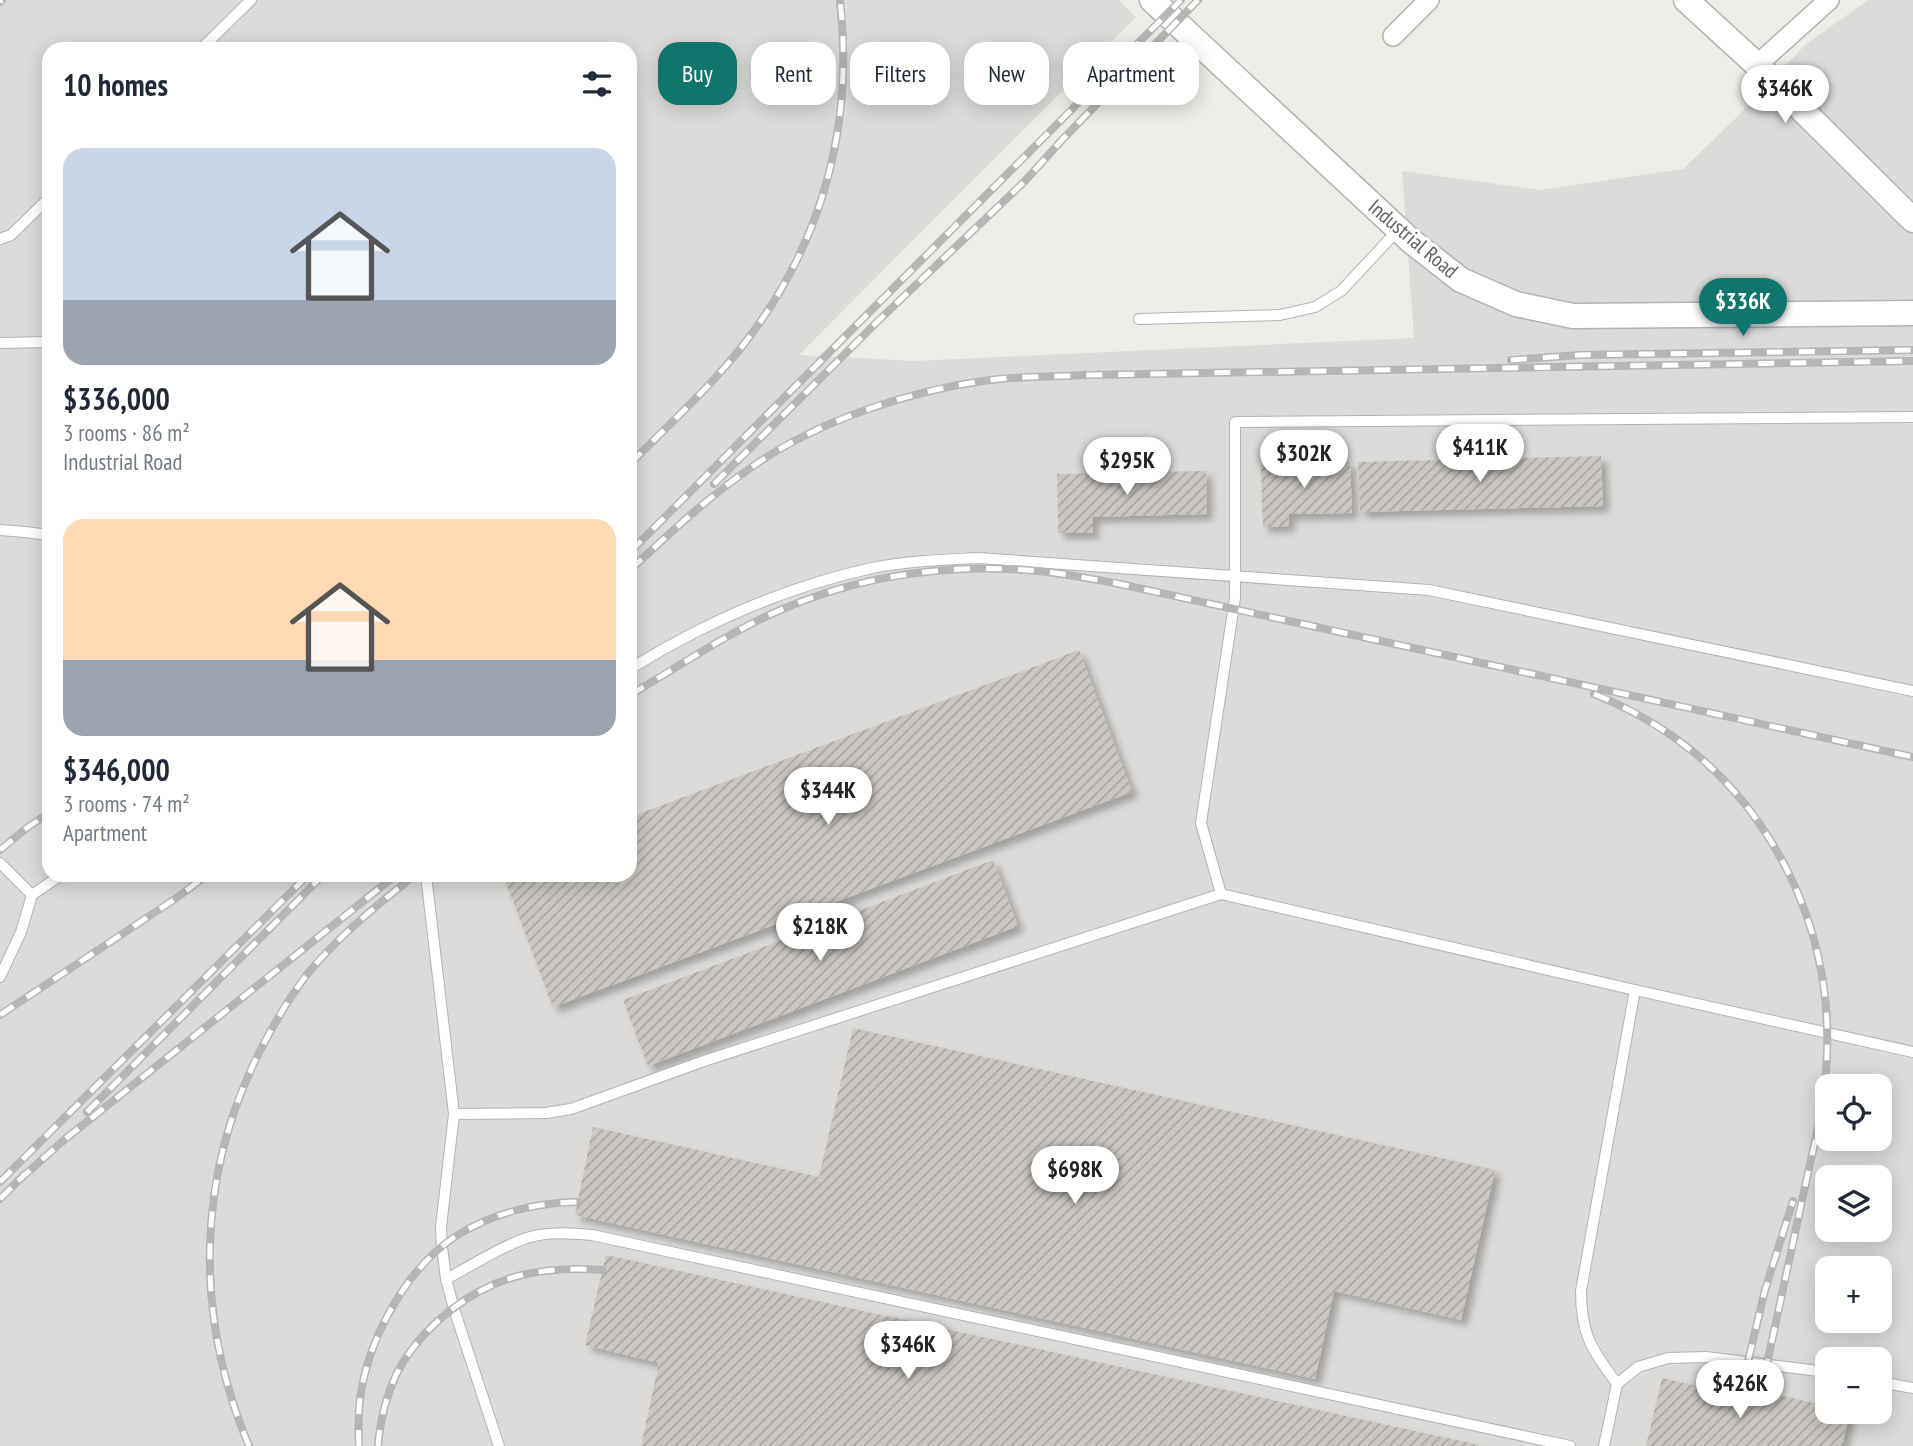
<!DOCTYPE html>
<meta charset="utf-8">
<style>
body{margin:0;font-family:"PT Sans Narrow",sans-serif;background:#f2f2f3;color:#1f2937;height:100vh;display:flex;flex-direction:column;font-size:26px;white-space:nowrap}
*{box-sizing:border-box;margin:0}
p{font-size:23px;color:#747a83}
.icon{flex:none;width:38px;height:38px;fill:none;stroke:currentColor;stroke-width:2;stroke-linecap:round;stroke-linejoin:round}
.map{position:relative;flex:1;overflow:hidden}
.drawer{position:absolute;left:42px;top:42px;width:595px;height:840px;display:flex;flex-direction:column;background:#fff;border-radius:21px;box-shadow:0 4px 18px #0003}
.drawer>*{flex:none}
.banner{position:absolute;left:658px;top:42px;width:665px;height:63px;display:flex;gap:14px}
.fabs{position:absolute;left:1815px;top:1074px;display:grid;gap:14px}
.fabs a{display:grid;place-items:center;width:77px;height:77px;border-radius:14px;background:#fff;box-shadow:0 4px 18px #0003;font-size:35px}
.price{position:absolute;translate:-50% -60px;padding:0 16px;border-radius:24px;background:#fff;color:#222;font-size:23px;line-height:46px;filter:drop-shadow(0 2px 4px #0008)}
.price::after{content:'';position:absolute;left:50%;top:42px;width:21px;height:16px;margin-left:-10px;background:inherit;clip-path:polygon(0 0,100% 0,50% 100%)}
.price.current{background:#0f766e;color:#fff}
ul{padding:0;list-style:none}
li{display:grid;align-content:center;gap:14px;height:371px;padding:0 21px}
li span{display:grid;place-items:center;height:217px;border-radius:21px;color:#555}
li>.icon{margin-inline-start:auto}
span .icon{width:126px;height:126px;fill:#fffc;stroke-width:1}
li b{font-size:30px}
h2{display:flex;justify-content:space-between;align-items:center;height:84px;padding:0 21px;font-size:30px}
.tag{padding:0 24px;border-radius:21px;background:#fff;box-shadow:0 4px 18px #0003;font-size:24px;line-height:63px}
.tag.current{background:#0f766e;color:#fff}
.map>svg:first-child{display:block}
</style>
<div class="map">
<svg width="1913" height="1446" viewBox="0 0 1913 1446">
<defs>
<pattern id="building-hatch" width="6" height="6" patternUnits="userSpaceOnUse" patternTransform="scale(1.75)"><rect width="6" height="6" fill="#cac7c3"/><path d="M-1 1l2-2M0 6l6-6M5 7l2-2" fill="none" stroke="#a7a5a2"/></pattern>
<filter id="shadow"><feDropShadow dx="6" dy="6" stdDeviation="3.5" flood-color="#0004"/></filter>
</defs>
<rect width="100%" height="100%" fill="#eeece7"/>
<path fill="#dddbd9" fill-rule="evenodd" d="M0 0H1119L1136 17 799 355 914 361 1414 338 1402 171 1540 190 1683 169 1738 116 1805 45 1868 0H1913V1446H0ZM49 49H630V875H49ZM1827 1087H1880V1139H1827ZM1827 1178H1880V1230H1827ZM1827 1269H1880V1321H1827ZM1827 1360H1880V1412H1827Z"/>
<g fill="url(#building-hatch)" filter="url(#shadow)">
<polygon points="1601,456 1603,506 1360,512 1358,462"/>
<polygon points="1350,462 1352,513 1289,514 1289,526 1263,527 1261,464"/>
<polygon points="1206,471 1207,514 1093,517 1093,533 1058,533 1057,474"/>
<polygon points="1079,650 1132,792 553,1007 503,875 630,875 630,817"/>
<polygon points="993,860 1018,926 648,1066 623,1000"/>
<polygon points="853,1028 1495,1170 1461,1320 1334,1291 1315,1379 575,1215 593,1127 819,1177"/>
<polygon points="606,1255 1479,1445 1479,1446 641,1446 659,1363 585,1345"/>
<polygon points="1662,1378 1750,1398 1752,1389 1827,1406 1827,1412 1850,1412 1842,1446 1646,1446"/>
</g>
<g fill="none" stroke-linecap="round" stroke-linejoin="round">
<g stroke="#b1b3b7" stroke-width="12">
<g id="service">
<polyline points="201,49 251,0"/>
<polyline points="0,239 11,235 49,198"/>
<polyline points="1139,319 1280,315 1315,307 1341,291 1398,230"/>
<polyline points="0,343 49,342"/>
<polyline points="0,530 25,532 49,535"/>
<path d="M630 669C704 623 786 587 872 568 906 561 943 560 978 558L1429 590 1913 691"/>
<polyline points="0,863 32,895"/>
<polyline points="426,875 454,1114 441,1227 442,1247 446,1279 454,1309 499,1446"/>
<polyline points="1221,894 1201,823 1235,598 1235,422 1913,417"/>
<polyline points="0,977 21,932 32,895 61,875"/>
<polyline points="454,1114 546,1113 571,1109 704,1061 1221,894 1635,990 1913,1052"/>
<path d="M446 1279C471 1266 495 1250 521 1240 543 1231 569 1233 592 1235L1570 1446"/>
<polyline points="1880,1382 1913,1388"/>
<polyline points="1617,1384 1638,1367 1668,1358 1706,1357 1827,1372"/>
<path d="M1604 1446 1617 1384C1592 1349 1581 1336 1581 1291L1635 990"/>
</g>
</g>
<g stroke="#b1b3b7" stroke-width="22">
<g id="minor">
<polyline points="1393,36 1429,0"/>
<polyline points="1757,65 1829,0"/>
</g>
</g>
<g stroke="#b1b3b7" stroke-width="27">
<g id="tertiary">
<polyline points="1152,0 1411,241 1461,280 1516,304 1573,316 1913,313"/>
<polyline points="1686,0 1757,65 1913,220"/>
</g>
</g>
<use href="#service" stroke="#fff" stroke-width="10"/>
<use href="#minor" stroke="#fff" stroke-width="19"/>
<use href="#tertiary" stroke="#fff" stroke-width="24"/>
<g stroke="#b4b5b5" stroke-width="8">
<g id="rail">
<polyline points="0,2 2,0"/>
<polyline points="1511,360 1580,355 1913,350"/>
<path d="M630 464C669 424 714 384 747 340 823 241 854 124 840 0"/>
<polyline points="714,484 878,321 1025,181 1061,141 1198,0"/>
<polyline points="630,552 1181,0"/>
<path d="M630 570C669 534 708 497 752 467 816 421 912 390 990 380 1022 376 1054 377 1086 375L1913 361"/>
<path d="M1594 694C1661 721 1718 764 1759 823 1818 908 1838 1005 1822 1106 1816 1140 1808 1172 1801 1205 1788 1266 1775 1327 1762 1387"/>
<path d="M630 695C678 667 726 634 778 611 856 577 941 564 1026 570 1056 572 1086 578 1115 583L1913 757"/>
<polyline points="0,850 28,827 49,813"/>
<polyline points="0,1015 175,899 207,875"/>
<polyline points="87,1112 323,875"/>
<polyline points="18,1181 64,1140 396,875"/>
<polyline points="0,1182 308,875"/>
<polyline points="0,1199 25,1174"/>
<polyline points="1741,1391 1765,1290 1793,1201"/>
<path d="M249 1446C194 1316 196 1175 261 1049 275 1022 290 996 309 972 340 935 377 905 415 875"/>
<path d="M359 1446C358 1426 358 1407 362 1387 372 1333 408 1267 456 1236 491 1214 536 1202 578 1202"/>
<path d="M378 1446C380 1421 386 1396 397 1373 421 1327 471 1287 522 1275 548 1269 575 1268 602 1270"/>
</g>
</g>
<use href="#rail" stroke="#fff" stroke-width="5" stroke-dasharray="16" stroke-linecap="butt"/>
</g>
<g text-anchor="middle" stroke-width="6" stroke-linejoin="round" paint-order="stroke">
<g font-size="21" fill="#5e6165" stroke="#fff">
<text transform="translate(1413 239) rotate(40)" y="7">Industrial Road</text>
</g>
</g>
</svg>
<div class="fabs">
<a><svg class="icon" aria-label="locate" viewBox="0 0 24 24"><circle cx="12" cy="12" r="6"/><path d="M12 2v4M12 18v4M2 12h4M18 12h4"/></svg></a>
<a><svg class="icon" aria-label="layers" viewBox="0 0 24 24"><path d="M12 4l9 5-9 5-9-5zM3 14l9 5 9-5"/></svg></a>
<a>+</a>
<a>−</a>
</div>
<b class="price" style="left:1785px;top:125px">$346K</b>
<b class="price current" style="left:1743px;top:338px">$336K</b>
<b class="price" style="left:1480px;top:484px">$411K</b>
<b class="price" style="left:1304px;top:490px">$302K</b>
<b class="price" style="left:1127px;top:497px">$295K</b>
<b class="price" style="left:828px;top:827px">$344K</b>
<b class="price" style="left:820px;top:963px">$218K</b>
<b class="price" style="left:1075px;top:1206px">$698K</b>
<b class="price" style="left:908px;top:1381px">$346K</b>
<b class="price" style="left:1740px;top:1420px">$426K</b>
<div class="banner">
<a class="tag current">Buy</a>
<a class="tag">Rent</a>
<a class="tag">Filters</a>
<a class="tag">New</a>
<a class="tag">Apartment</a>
</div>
<section class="drawer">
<h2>10 homes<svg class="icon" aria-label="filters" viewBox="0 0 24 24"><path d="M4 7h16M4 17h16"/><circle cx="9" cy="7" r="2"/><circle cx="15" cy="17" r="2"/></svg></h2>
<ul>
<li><span style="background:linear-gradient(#c9d6e8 70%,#9aa5b1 0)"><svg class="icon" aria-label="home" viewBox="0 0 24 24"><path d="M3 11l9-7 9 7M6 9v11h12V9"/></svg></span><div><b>$336,000</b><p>3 rooms · 86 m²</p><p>Industrial Road</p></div></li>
<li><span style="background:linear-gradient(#ffd9b3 65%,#9aa5b1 0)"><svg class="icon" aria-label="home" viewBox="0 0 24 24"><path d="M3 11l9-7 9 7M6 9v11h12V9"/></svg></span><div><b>$346,000</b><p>3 rooms · 74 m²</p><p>Apartment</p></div></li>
</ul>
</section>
</div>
